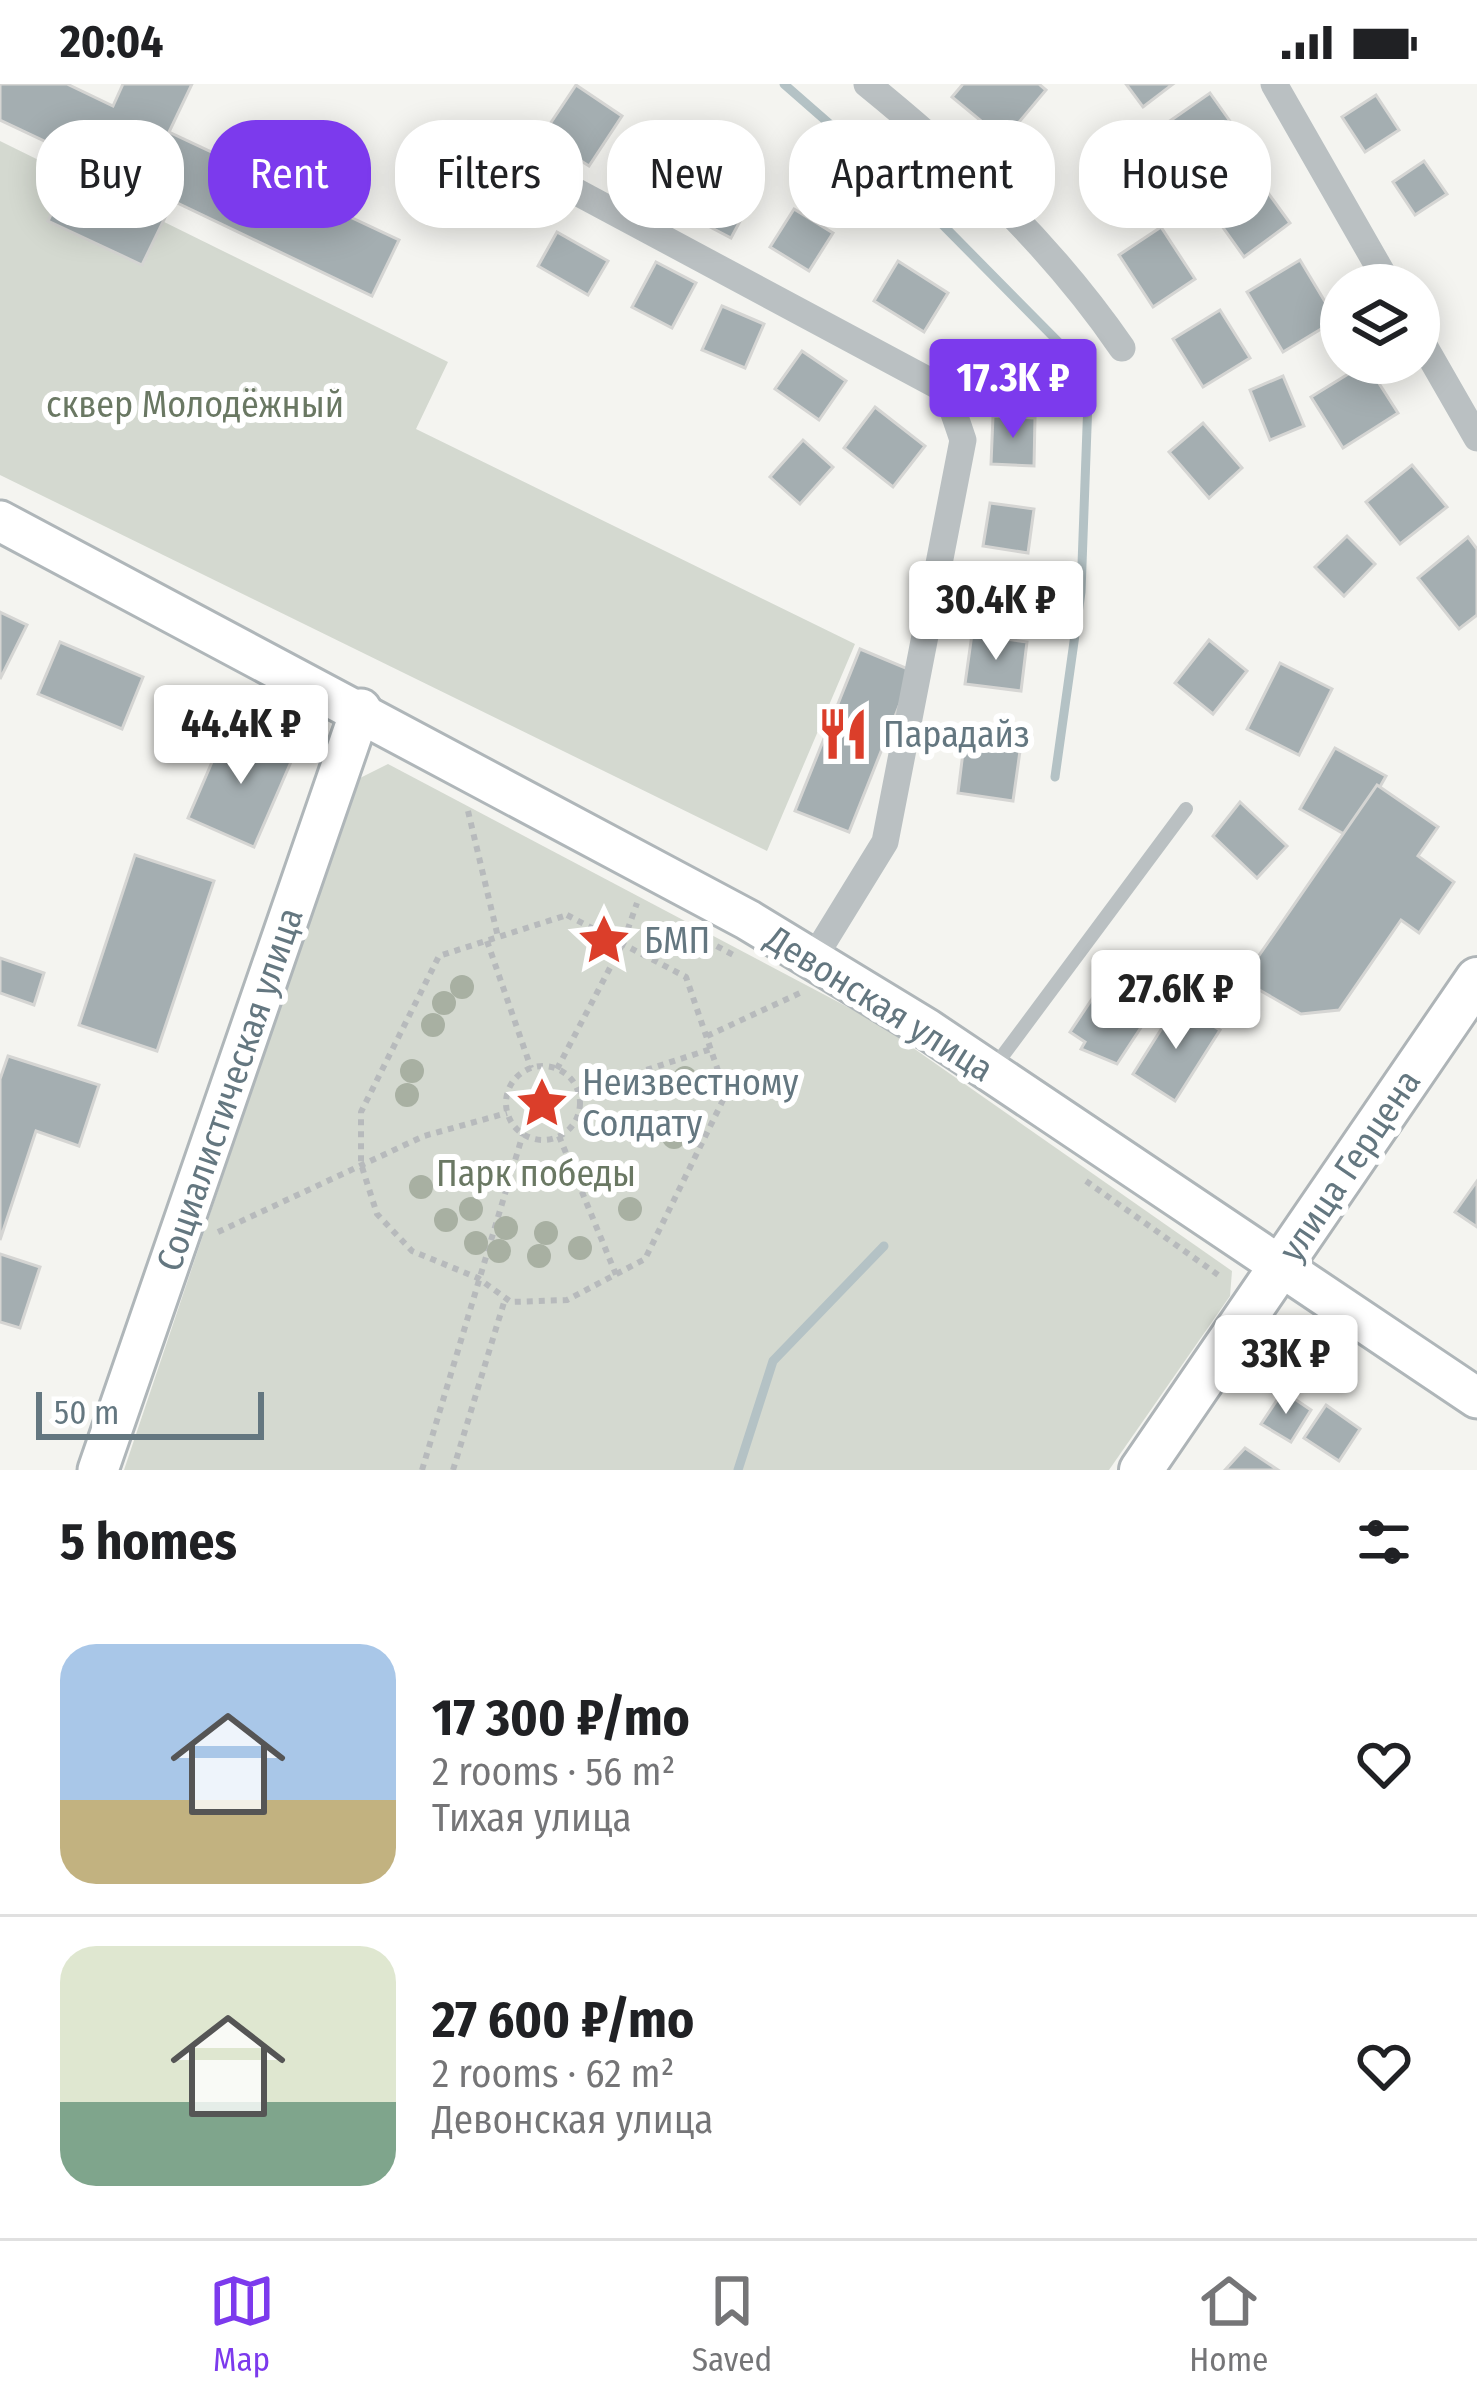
<!DOCTYPE html>
<meta charset="utf-8">
<style>
body{margin:0;font-family:"Fira Sans Condensed",sans-serif;background:#f2f2f2;color:#202124;height:100vh;display:flex;flex-direction:column;font-size:45px;white-space:nowrap}
*{box-sizing:border-box;margin:0}
p{font-size:39px;color:#757577}
.icon{flex:none;width:66px;height:66px;fill:none;stroke:currentColor;stroke-width:2;stroke-linecap:round;stroke-linejoin:round}
.map{position:relative;height:1386px;overflow:hidden}
.details{display:flex;flex-direction:column;background:#fff;flex:1}
.details>*{flex:none}
.banner{position:absolute;left:36px;top:36px;width:1407px;height:108px;display:flex;gap:24px}
.fabs{position:absolute;left:1320px;top:180px;display:grid;gap:24px}
.fabs a{display:grid;place-items:center;width:120px;height:120px;border-radius:50%;background:#fff;box-shadow:0 6px 30px #0003;font-size:60px}
.scale{position:absolute;left:36px;bottom:30px;width:228px;box-sizing:border-box;padding-left:12px;border:6px solid #647780;border-top:0;font-size:33px;line-height:42px;white-space:nowrap;color:#647780;-webkit-text-stroke:9px #fff;paint-order:stroke}
.price{position:absolute;translate:-50% -102px;padding:0 27px;border-radius:12px;background:#fff;color:#222;font-size:39px;line-height:78px;filter:drop-shadow(0 3px 6px #0008)}
.price::after{content:'';position:absolute;left:50%;top:72px;width:36px;height:27px;margin-left:-18px;background:inherit;clip-path:polygon(0 0,100% 0,50% 100%)}
.price.on{background:#7c3aed;color:#fff}
ul{padding:0;list-style:none}
li{display:flex;align-items:center;gap:36px;height:300px;padding:0 60px}
li+li{border-top:3px solid #e0e0e0}
li span{display:grid;place-items:center;flex:none;width:336px;height:240px;border-radius:36px;color:#555}
li>.icon{margin-inline-start:auto}
span .icon{width:144px;height:144px;fill:#fffc;stroke-width:1}
li b{font-size:51px}
h2{display:flex;justify-content:space-between;align-items:center;height:144px;padding:0 60px;font-size:51px}
.pill{padding:0 42px;border-radius:48px;background:#fff;box-shadow:0 6px 30px #0003;font-size:42px;line-height:108px}
.pill.on{background:#7c3aed;color:#fff}
.status{display:flex;justify-content:space-between;align-items:center;height:84px;padding:0 60px;background:#fff;direction:ltr}
.status svg{height:33px;fill:currentColor}
.tab-bar{display:flex;justify-content:space-around;align-items:center;height:168px;border-top:3px solid #e0e0e0;background:#fff;font-size:33px;color:#757577}
.tab-bar a{display:grid;justify-items:center;gap:6px}
.tab-bar .on{color:#7c3aed}
.map>svg:first-child{display:block}
</style>
<div class="status"><b>20:04</b><svg viewBox="0 0 49 12"><path d="M0 12V9h3v3zM5 12V6h3v6zM10 12V3h3v9zM15 12V0h3v12zM26 1h20v11H26zM47 4h2v5h-2z"/></svg></div>
<div class="map">
<svg width="1477" height="1386" viewBox="0 0 1477 1386">
<rect width="100%" height="100%" fill="#f4f4f0"/>
<g fill="#d4d9d0">
<polygon points="0,57 448,278 416,345 855,560 767,767 0,391"/>
<polygon points="388,680 876,938 1232,1187 1230,1212 1109,1386 124,1386 356,696"/>
</g>
<g fill="none" stroke-linecap="round" stroke-linejoin="round">
<g stroke="#b4c2c5" stroke-width="9">
<polyline points="784,0 928,126 1089,289 1081,508 1055,693"/>
<polyline points="738,1386 773,1277 884,1162"/>
</g>
</g>
<g fill="#a4aeb1" stroke="#d5d5d3" stroke-width="3">
<polygon points="0,0 67,0 113,22 123,0 192,0 169,48 399,156 372,212 173,117 142,181 48,137 78,73 0,36"/>
<polygon points="963,0 1039,0 1046,6 1004,56 952,13"/>
<polygon points="1126,0 1173,0 1143,23"/>
<polygon points="576,1 622,32 589,82 542,52"/>
<polygon points="1210,9 1244,57 1190,94 1157,46"/>
<polygon points="1376,11 1399,46 1365,68 1342,33"/>
<polygon points="634,50 685,70 667,115 617,96"/>
<polygon points="1424,77 1447,110 1415,131 1393,98"/>
<polygon points="1253,88 1290,139 1244,173 1207,121"/>
<polygon points="717,91 754,111 731,154 693,134"/>
<polygon points="794,125 833,149 809,187 770,163"/>
<polygon points="1161,143 1195,195 1153,223 1119,171"/>
<polygon points="557,148 608,177 588,211 538,182"/>
<polygon points="1300,176 1336,236 1283,268 1247,208"/>
<polygon points="898,177 948,209 924,248 874,217"/>
<polygon points="656,178 696,199 672,244 632,223"/>
<polygon points="722,222 764,240 745,284 702,266"/>
<polygon points="1220,226 1250,274 1203,303 1173,255"/>
<polygon points="802,267 846,297 819,336 775,305"/>
<polygon points="1366,279 1398,329 1343,364 1311,313"/>
<polygon points="1283,292 1304,342 1270,356 1250,306"/>
<polygon points="875,323 925,362 893,403 844,364"/>
<polygon points="993,332 1035,334 1034,382 991,380"/>
<polygon points="1203,339 1242,384 1209,414 1169,368"/>
<polygon points="803,356 833,383 800,420 770,393"/>
<polygon points="1412,381 1447,423 1400,460 1366,418"/>
<polygon points="990,419 1034,425 1028,469 983,462"/>
<polygon points="1347,452 1375,480 1344,512 1315,483"/>
<polygon points="1468,453 1477,465 1477,531 1459,545 1418,494"/>
<polygon points="0,528 27,541 0,595"/>
<polygon points="972,550 1027,558 1021,607 965,600"/>
<polygon points="1209,556 1247,587 1213,630 1175,599"/>
<polygon points="60,558 143,593 122,645 38,610"/>
<polygon points="860,565 913,587 849,748 795,727"/>
<polygon points="1280,579 1332,605 1299,671 1247,645"/>
<polygon points="227,643 294,671 254,763 188,734"/>
<polygon points="964,660 1020,667 1013,717 958,709"/>
<polygon points="1335,664 1386,692 1351,754 1300,725"/>
<polygon points="1377,701 1438,743 1418,772 1454,798 1419,849 1401,836 1339,926 1301,930 1242,896"/>
<polygon points="1240,718 1287,762 1257,794 1213,752"/>
<polygon points="135,771 214,797 157,967 79,941"/>
<polygon points="0,874 44,889 34,921 0,909"/>
<polygon points="1116,879 1163,910 1117,980 1081,965 1085,958 1070,948"/>
<polygon points="1177,920 1220,946 1175,1017 1133,990"/>
<polygon points="8,972 99,1001 79,1062 36,1047 0,1156 0,995"/>
<polygon points="1477,1097 1477,1143 1455,1128"/>
<polygon points="0,1170 40,1183 20,1244 0,1238"/>
<polygon points="1283,1307 1311,1326 1291,1358 1261,1340"/>
<polygon points="1326,1321 1360,1345 1339,1377 1304,1354"/>
<polygon points="1245,1364 1278,1386 1225,1386"/>
</g>
<g fill="none" stroke-linecap="round" stroke-linejoin="round">
<g stroke="#afb6b9" stroke-width="45">
<g id="secondary">
<polyline points="0,437 748,836 927,945 1477,1314"/>
<polyline points="98,1386 361,625"/>
</g>
</g>
<g stroke="#aeb4b7" stroke-width="48">
<polyline id="primary" points="1141,1386 1477,895"/>
</g>
<g stroke="#b7babc" stroke-width="6" stroke-dasharray="6 6" stroke-linecap="butt">
<polyline points="468,727 498,853"/>
<polygon points="567,831 686,893 726,1010 645,1175 567,1216 511,1218 478,1194 412,1167 377,1130 361,1080 361,1028 439,872"/>
<polyline points="685,845 737,873"/>
<polyline points="487,857 531,984"/>
<polyline points="707,952 802,908"/>
<circle cx="543" cy="1019" r="37"/>
<polyline points="557,985 623,859 637,819"/>
<polyline points="578,1008 711,965"/>
<polyline points="559,1052 617,1193"/>
<polyline points="1086,1097 1221,1193"/>
<polyline points="218,1148 424,1052 507,1029"/>
<polyline points="422,1386 523,1050"/>
<polyline points="453,1386 505,1215"/>
</g>
<polyline stroke="#bac0c2" stroke-width="14" points="992,986 1186,725"/>
<g stroke="#bac0c2" stroke-width="27">
<path d="M867 0C963 78 1052 162 1122 264"/>
<polyline points="1274,0 1389,201"/>
<polyline points="519,77 946,306 963,356 885,758 813,875"/>
<polyline points="1419,253 1477,354"/>
</g>
<use href="#secondary" stroke="#fff" stroke-width="39"/>
<use href="#primary" stroke="#fff" stroke-width="42"/>
</g>
<g fill="#a8b0a2">
<circle cx="462" cy="903" r="12"/>
<circle cx="444" cy="919" r="12"/>
<circle cx="433" cy="941" r="12"/>
<circle cx="412" cy="987" r="12"/>
<circle cx="685" cy="994" r="12"/>
<circle cx="407" cy="1011" r="12"/>
<circle cx="674" cy="1053" r="12"/>
<circle cx="445" cy="1095" r="12"/>
<circle cx="421" cy="1103" r="12"/>
<circle cx="471" cy="1125" r="12"/>
<circle cx="630" cy="1125" r="12"/>
<circle cx="446" cy="1136" r="12"/>
<circle cx="506" cy="1144" r="12"/>
<circle cx="546" cy="1149" r="12"/>
<circle cx="476" cy="1159" r="12"/>
<circle cx="580" cy="1164" r="12"/>
<circle cx="499" cy="1167" r="12"/>
<circle cx="539" cy="1172" r="12"/>
</g>
<defs>
<g id="restaurant-bare" transform="scale(4.14)"><path d="M-5-6h1v4h1v-4h1v4h1v-4h1v5L-1.5 .5V6h-2V.5L-5-1ZM5-6V6H3V1.5H1.5Q1.5-4 5-6Z" fill="#db3e2a" stroke="#fff" stroke-width="2.5" paint-order="stroke"/></g>
<g id="sight-bare" transform="scale(4.14)"><path d="M0-6L1.8-2.2L6-1.7L2.9 1.2L3.7 5.4L0 3.3L-3.7 5.4L-2.9 1.2L-6-1.7L-1.8-2.2Z" fill="#db3e2a" stroke="#fff" stroke-width="2.5" paint-order="stroke"/></g>
</defs>
<g fill-rule="evenodd">
<use href="#restaurant-bare" x="843" y="650"/>
<use href="#sight-bare" x="604" y="856"/>
<use href="#sight-bare" x="542" y="1019"/>
</g>
<g text-anchor="middle" stroke-width="12" stroke-linejoin="round" paint-order="stroke">
<g font-size="36" fill="#6a7863" stroke="#fff">
<text x="195" y="333">сквер Молодёжный</text>
<text x="536" y="1102">Парк победы</text>
</g>
<g font-size="36" fill="#647780" stroke="#fff" text-anchor="start">
<text x="883" y="663">Парадайз</text>
<text x="644" y="869">БМП</text>
<text x="582" y="1011">Неизвестному<tspan x="582" dy="41">Солдату</tspan></text>
</g>
<g font-size="36" fill="#647780" stroke="#fff">
<text transform="translate(880 919) rotate(32)" y="13">Девонская улица</text>
<text transform="translate(229 1005) rotate(-71)" y="13">Социалистическая улица</text>
<text transform="translate(1349 1081) rotate(-56)" y="13">улица Герцена</text>
</g>
</g>
</svg>
<div class="fabs">
<a><svg class="icon" aria-label="layers" viewBox="0 0 24 24"><path d="M12 4l9 5-9 5-9-5zM3 14l9 5 9-5"/></svg></a>
</div>
<div class="scale">50 m</div>
<b class="price on" style="left:1013px;top:357px">17.3K ₽</b>
<b class="price" style="left:996px;top:579px">30.4K ₽</b>
<b class="price" style="left:241px;top:703px">44.4K ₽</b>
<b class="price" style="left:1176px;top:968px">27.6K ₽</b>
<b class="price" style="left:1286px;top:1333px">33K ₽</b>
<div class="banner">
<a class="pill">Buy</a>
<a class="pill on">Rent</a>
<a class="pill">Filters</a>
<a class="pill">New</a>
<a class="pill">Apartment</a>
<a class="pill">House</a>
</div>
</div>
<section class="details">
<h2>5 homes<svg class="icon" aria-label="filters" viewBox="0 0 24 24"><path d="M4 7h16M4 17h16"/><circle cx="9" cy="7" r="2"/><circle cx="15" cy="17" r="2"/></svg></h2>
<ul>
<li><span style="background:linear-gradient(#a9c7e8 65%,#c2b280 0)"><svg class="icon" aria-label="home" viewBox="0 0 24 24"><path d="M3 11l9-7 9 7M6 9v11h12V9"/></svg></span><div><b>17 300 ₽/mo</b><p>2 rooms · 56 m²</p><p>Тихая улица</p></div><svg class="icon" aria-label="heart" viewBox="0 0 24 24"><path d="M12 20l-8-8c-3-5 5-10 8-4 3-6 11-1 8 4z"/></svg></li>
<li><span style="background:linear-gradient(#dfe7d0 65%,#7fa58c 0)"><svg class="icon" aria-label="home" viewBox="0 0 24 24"><path d="M3 11l9-7 9 7M6 9v11h12V9"/></svg></span><div><b>27 600 ₽/mo</b><p>2 rooms · 62 m²</p><p>Девонская улица</p></div><svg class="icon" aria-label="heart" viewBox="0 0 24 24"><path d="M12 20l-8-8c-3-5 5-10 8-4 3-6 11-1 8 4z"/></svg></li>
</ul>
</section>
<nav class="tab-bar">
<a class="on"><svg class="icon" aria-label="map" viewBox="0 0 24 24"><path d="M3 6l6-2 6 2 6-2v14l-6 2-6-2-6 2zM9 4v14M15 6v14"/></svg>Map</a>
<a><svg class="icon" aria-label="saved" viewBox="0 0 24 24"><path d="M7 4h10v16l-5-4-5 4z"/></svg>Saved</a>
<a><svg class="icon" aria-label="home" viewBox="0 0 24 24"><path d="M3 11l9-7 9 7M6 9v11h12V9"/></svg>Home</a>
</nav>
